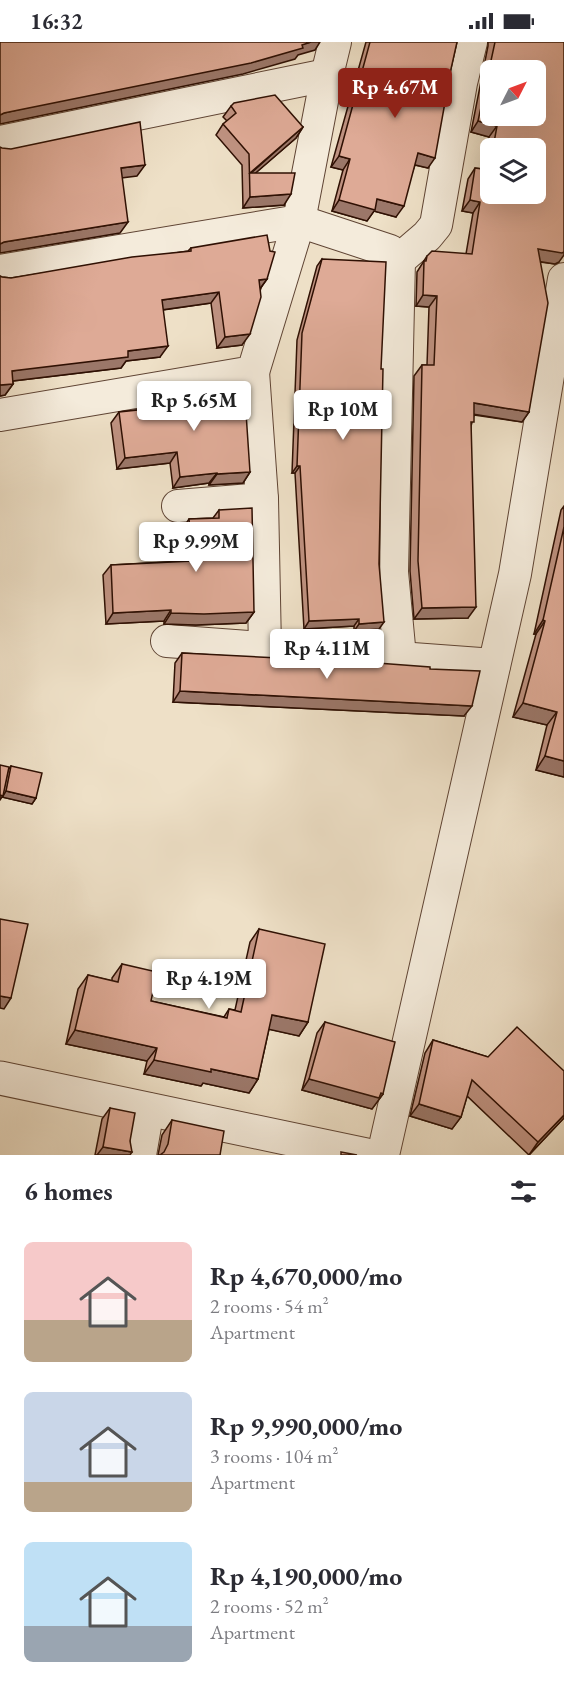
<!DOCTYPE html>
<meta charset="utf-8">
<style>
body{margin:0;font-family:"EB Garamond",serif;background:#f7f7f7;color:#2b2b33;height:100vh;display:flex;flex-direction:column;font-size:22px;white-space:nowrap}
*{box-sizing:border-box;margin:0}
p{font-size:20px;color:#7c7c81}
.icon{flex:none;width:33px;height:33px;fill:none;stroke:currentColor;stroke-width:2;stroke-linecap:round;stroke-linejoin:round}
.map{position:relative;height:1113px;overflow:hidden}
.side{display:flex;flex-direction:column;background:#fff;flex:1}
.side>*{flex:none}
.needle{width:39px;rotate:48deg}
.fabs{position:absolute;left:480px;top:18px;display:grid;gap:12px}
.fabs a{display:grid;place-items:center;width:66px;height:66px;border-radius:9px;background:#fff;box-shadow:0 6px 24px #0002;font-size:30px}
.price{position:absolute;translate:-50% -51px;padding:0 14px;border-radius:6px;background:#fff;color:#222;font-size:20px;line-height:39px;filter:drop-shadow(0 2px 3px #0008)}
.price::after{content:'';position:absolute;left:50%;top:36px;width:18px;height:14px;margin-left:-9px;background:inherit;clip-path:polygon(0 0,100% 0,50% 100%)}
.price.active{background:#8f2418;color:#fff}
ul{padding:0;list-style:none}
li{display:flex;align-items:center;gap:18px;height:150px;padding:0 24px}
li span{display:grid;place-items:center;flex:none;width:168px;height:120px;border-radius:9px;color:#555}
li>.icon{margin-inline-start:auto}
span .icon{width:72px;height:72px;fill:#fffc;stroke-width:1}
li b{font-size:26px}
h2{display:flex;justify-content:space-between;align-items:center;height:72px;padding:0 24px;font-size:26px}
.status{display:flex;justify-content:space-between;align-items:center;height:42px;padding:0 30px;background:#fff;direction:ltr}
.status svg{height:16px;fill:currentColor}
.map>svg:first-child{display:block}
</style>
<div class="status"><b>16:32</b><svg viewBox="0 0 49 12"><path d="M0 12V9h3v3zM5 12V6h3v6zM10 12V3h3v9zM15 12V0h3v12zM26 1h20v11H26zM47 4h2v5h-2z"/></svg></div>
<div class="map">
<svg width="564" height="1113" viewBox="0 0 564 1113">
<rect width="100%" height="100%" fill="#eee0c7"/>
<filter id="stains"><feTurbulence type="fractalNoise" baseFrequency=".00333" numOctaves="4"/><feColorMatrix values="0 0 0 0 .2 0 0 0 0 .09 0 0 0 0 .02 0 0 0 .5 -.17"/></filter>
<radialGradient id="worn" r=".72"><stop offset=".6" stop-color="#630" stop-opacity="0"/><stop offset="1" stop-color="#630" stop-opacity=".3"/></radialGradient>
<g fill="none" stroke-linecap="round" stroke-linejoin="round">
<g stroke="#5f4434" stroke-width="34">
<g id="minor">
<polyline points="0,100 327,33"/>
<polyline points="399,218 427,194 436,183 461,41 471,0"/>
<polyline points="0,229 299,179 390,209 399,218 392,530 400,615"/>
<polyline points="253,330 262,457 265,606"/>
<polyline points="0,373 253,330 299,179 327,33 335,0"/>
<polyline points="178,464 262,457"/>
<polyline points="167,599 494,623"/>
<polyline points="140,1113 148,1067"/>
<polyline points="383,1113 515,532 564,237"/>
</g>
</g>
<g stroke="#5f4434" stroke-width="35">
<polyline id="tertiary" points="0,1036 366,1113"/>
</g>
<use href="#minor" stroke="#f4ebdb" stroke-width="32"/>
<use href="#tertiary" stroke="#f4ebdb" stroke-width="33"/>
</g>
<g fill="#bf9281" stroke="#2f1003" stroke-width="1.5" fill-rule="evenodd">
<polygon points="366,0 457,0 428,126 415,123 396,175 374,169 367,179 332,169 343,128 331,125"/>
<path d="M488 0H564L559 220 555 222 540 220 529 370 522 380 474 373 471 384 468 576 414 577 410 529 414 334 422 323H427L429 265 416 264 417 230 427 214 466 212 473 171 462 169 468 137 475 126 484 127 489 95 471 90 488 4ZM490 106H536L490 152Z"/>
<polygon points="231,64 303,85 296,96 255,131 284,163 243,166 242,123 216,93 223,82 227,79 223,75"/>
<polygon points="191,206 267,237 260,247 242,303 217,306 211,261 163,268 160,315 126,319 121,326 13,339 13,342 5,353 0,354 0,234 2,235 11,236 188,209"/>
<polygon points="322,217 381,327 379,587 354,589 354,584 304,587 295,431 292,431 297,298 317,224"/>
<polygon points="192,349 250,430 243,441 209,443 209,441 173,446 170,421 117,427 111,381 119,370 185,363 185,360"/>
<polygon points="564,464 564,735 536,728 547,683 513,675 536,592 534,592 561,468"/>
<polygon points="219,468 254,570 246,581 196,583 164,582 164,579 106,582 103,533 111,523 184,519 182,488 189,477 213,476"/>
<polygon points="182,611 430,627 464,674 173,660 175,621"/>
<polygon points="11,724 36,756 32,762 2,755 8,728"/>
<polygon points="259,887 308,980 299,994 269,987 258,1037 249,1051 203,1041 201,1044 144,1032 147,1019 66,1002 78,947 88,933 112,939 112,936 122,922 151,959 224,975 229,967 235,968 250,900"/>
<polygon points="325,980 383,1052 372,1067 302,1048 317,991"/>
<polygon points="433,998 488,1015 564,1030 564,1076 529,1113 467,1054 461,1075 452,1087 410,1074 425,1011"/>
<polygon points="110,1066 130,1099 130,1113 95,1113 102,1077"/>
<polygon points="172,1078 220,1113 158,1113 162,1093"/>
</g>
<g fill="#9b7769" stroke="#2f1003" stroke-width="1.5">
<polygon points="311,0 320,0 315,8 298,13 295,17 243,32 0,82 0,73 4,71"/>
<polygon points="478,79 497,84 489,95 471,90"/>
<polygon points="303,85 296,96 250,136 250,132"/>
<polygon points="418,111 435,116 428,126 411,122"/>
<polygon points="339,114 350,117 343,128 331,125"/>
<polygon points="145,123 137,134 113,137 121,126"/>
<polygon points="291,152 284,163 243,166 250,155"/>
<polygon points="377,157 404,164 396,175 374,169 367,179 332,169 339,158"/>
<polygon points="470,158 480,160 473,171 462,169"/>
<polygon points="128,180 120,191 0,211 0,202 4,200"/>
<polygon points="538,207 564,210 564,213 559,220 555,222 530,218"/>
<polygon points="267,237 259,248 259,238"/>
<polygon points="219,250 211,261 154,269 162,258"/>
<polygon points="423,253 437,254 429,265 416,264"/>
<polygon points="250,292 242,303 217,306 225,295"/>
<polygon points="168,304 160,315 126,319 121,326 4,340 12,329 128,309"/>
<polygon points="13,342 5,353 0,354 0,343"/>
<polygon points="474,361 529,370 522,380 466,371"/>
<polygon points="177,410 170,421 117,427 125,416"/>
<polygon points="297,424 300,424 295,431 292,431"/>
<polygon points="250,430 243,441 209,443 217,432"/>
<polygon points="217,431 209,441 173,446 180,435"/>
<polygon points="476,565 468,576 414,577 422,566"/>
<polygon points="171,568 164,579 106,582 113,571"/>
<polygon points="254,570 246,581 196,583 164,582 171,571"/>
<polygon points="359,577 354,584 304,587 309,579"/>
<polygon points="543,578 545,579 536,592 534,592"/>
<polygon points="384,580 379,587 354,589 359,582"/>
<polygon points="180,649 472,664 464,674 173,660"/>
<polygon points="523,661 557,670 547,683 513,675"/>
<polygon points="545,714 564,719 564,735 536,728"/>
<polygon points="6,749 36,756 32,762 2,755 0,758 0,753 3,754"/>
<polygon points="0,954 11,956 4,967 0,966"/>
<polygon points="272,973 308,980 299,994 263,986"/>
<polygon points="75,988 157,1006 147,1019 66,1002"/>
<polygon points="154,1018 211,1027 258,1037 249,1051 203,1041 201,1044 144,1032"/>
<polygon points="309,1037 381,1051 383,1052 372,1067 302,1048"/>
<polygon points="419,1062 461,1075 452,1087 410,1074"/>
<polygon points="564,1073 564,1076 529,1113 538,1100"/>
<polygon points="103,1105 132,1110 130,1113 97,1113"/>
</g>
<g fill="#deaa96" stroke="#2f1003" stroke-width="1.5" fill-rule="evenodd">
<polygon points="0,0 311,0 302,3 303,6 251,21 4,71 0,73"/>
<polygon points="370,0 457,0 451,27 435,116 418,111 404,164 377,157 375,168 339,158 350,117 339,114"/>
<path d="M495 0H564V210L562 211 538 207 548 261 529 370 474 361V380H471L476 565 422 566 418 519 422 323H434L437 254 423 253 424 219H426L427 214 432 209 472 212 480 160 470 158 475 126 489 128 490 120V152H536V106H493L497 84 478 79ZM490 28H536V74H490Z"/>
<polygon points="275,53 303,85 250,131 295,131 291,152 250,155 249,112 223,82 236,71 231,64 234,61"/>
<polygon points="140,80 145,123 121,126 128,180 4,200 0,202 0,105 2,106 11,107"/>
<polygon points="267,193 270,209 275,210 267,237 259,238 261,255 250,292 225,295 219,250 162,258 168,304 128,309 128,315 12,329 13,342 0,343 0,234 2,235 11,236 132,215 191,209 191,206"/>
<polygon points="322,217 386,220 381,327 383,327 379,522 384,580 359,582 359,577 309,579 300,424 297,424 302,291"/>
<polygon points="244,341 250,430 217,432 217,431 180,435 177,410 125,416 119,370 194,362 192,349"/>
<polygon points="252,466 254,570 204,572 171,571 171,568 113,571 111,523 192,519 189,477 219,476 219,468"/>
<polygon points="564,485 564,719 545,714 557,670 523,661 545,579 543,578"/>
<polygon points="182,611 377,621 430,625 430,627 480,629 472,664 180,649"/>
<polygon points="0,723 9,725 3,754 0,753"/>
<polygon points="11,724 42,731 36,756 6,749"/>
<polygon points="0,877 28,882 11,956 0,954"/>
<polygon points="259,887 325,902 308,980 272,973 258,1037 211,1027 211,1030 154,1018 157,1006 75,988 88,933 118,940 122,922 157,930 151,959 227,976 229,967 241,970"/>
<polygon points="325,980 395,1000 383,1052 381,1051 379,1056 309,1037"/>
<polygon points="517,985 564,1029 564,1073 538,1100 472,1038 461,1075 419,1062 433,998 488,1015"/>
<polygon points="110,1066 135,1071 130,1099 132,1110 103,1105"/>
<polygon points="172,1078 224,1089 220,1113 160,1113 164,1110 168,1102"/>
<polygon points="341,1110 357,1113 341,1113"/>
</g>
<rect width="100%" height="100%" filter="url(#stains)"/>
<rect width="100%" height="100%" fill="url(#worn)"/>
</svg>
<div class="fabs">
<a><svg class="needle" viewBox="-14 -14 28 28"><path d="M0-13l5 13h-10z" fill="#e53935"/><path d="M0 13l5-13h-10z" fill="#7c7c81"/></svg></a>
<a><svg class="icon" aria-label="layers" viewBox="0 0 24 24"><path d="M12 4l9 5-9 5-9-5zM3 14l9 5 9-5"/></svg></a>
</div>
<b class="price active" style="left:395px;top:77px">Rp 4.67M</b>
<b class="price" style="left:194px;top:390px">Rp 5.65M</b>
<b class="price" style="left:343px;top:399px">Rp 10M</b>
<b class="price" style="left:196px;top:531px">Rp 9.99M</b>
<b class="price" style="left:327px;top:638px">Rp 4.11M</b>
<b class="price" style="left:209px;top:968px">Rp 4.19M</b>
</div>
<section class="side">
<h2>6 homes<svg class="icon" aria-label="filters" viewBox="0 0 24 24"><path d="M4 7h16M4 17h16"/><circle cx="9" cy="7" r="2"/><circle cx="15" cy="17" r="2"/></svg></h2>
<ul>
<li><span style="background:linear-gradient(#f6c9c9 65%,#b9a48a 0)"><svg class="icon" aria-label="home" viewBox="0 0 24 24"><path d="M3 11l9-7 9 7M6 9v11h12V9"/></svg></span><div><b>Rp 4,670,000/mo</b><p>2 rooms · 54 m²</p><p>Apartment</p></div></li>
<li><span style="background:linear-gradient(#c9d6e8 75%,#b9a48a 0)"><svg class="icon" aria-label="home" viewBox="0 0 24 24"><path d="M3 11l9-7 9 7M6 9v11h12V9"/></svg></span><div><b>Rp 9,990,000/mo</b><p>3 rooms · 104 m²</p><p>Apartment</p></div></li>
<li><span style="background:linear-gradient(#bfe0f5 70%,#9aa5b1 0)"><svg class="icon" aria-label="home" viewBox="0 0 24 24"><path d="M3 11l9-7 9 7M6 9v11h12V9"/></svg></span><div><b>Rp 4,190,000/mo</b><p>2 rooms · 52 m²</p><p>Apartment</p></div></li>
</ul>
</section>
